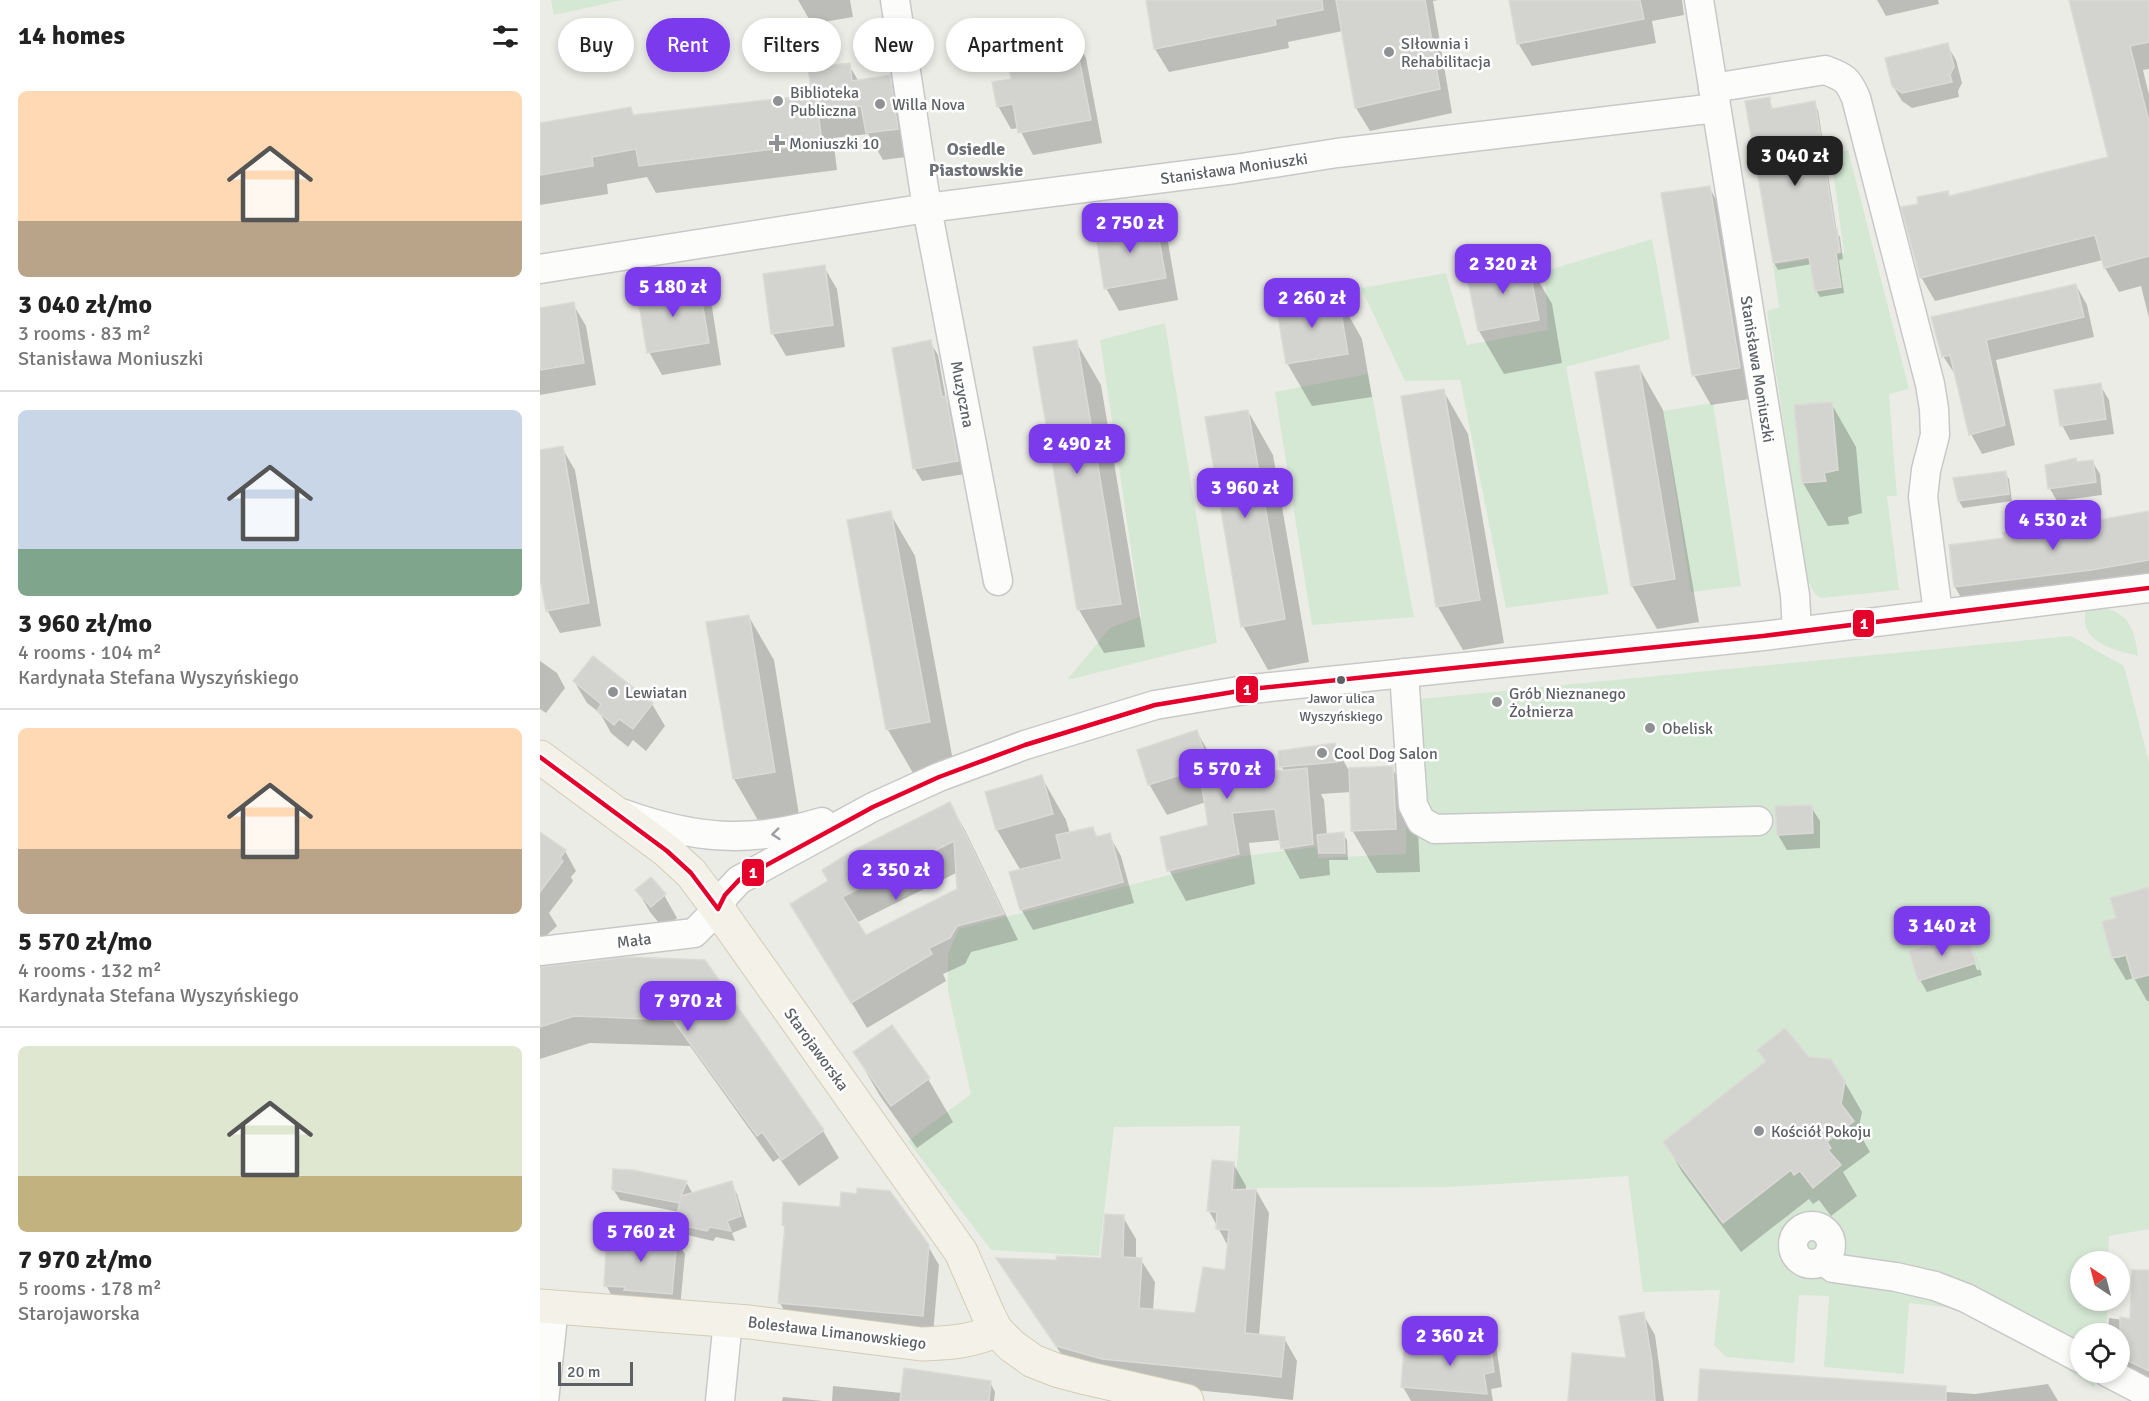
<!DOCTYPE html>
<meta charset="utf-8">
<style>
body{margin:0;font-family:Signika,sans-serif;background:#f2f2f2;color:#222;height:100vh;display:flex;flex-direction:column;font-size:22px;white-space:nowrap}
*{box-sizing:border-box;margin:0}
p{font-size:20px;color:#767676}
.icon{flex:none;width:33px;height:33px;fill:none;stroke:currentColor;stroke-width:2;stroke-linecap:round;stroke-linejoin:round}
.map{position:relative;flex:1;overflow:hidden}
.details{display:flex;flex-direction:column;background:#fff;width:540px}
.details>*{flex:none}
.guide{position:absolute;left:18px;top:18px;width:570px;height:54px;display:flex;gap:12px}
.needle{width:39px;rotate:324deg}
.buttons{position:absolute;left:1530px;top:1251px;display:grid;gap:12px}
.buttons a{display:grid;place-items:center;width:60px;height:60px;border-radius:50%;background:#fff;box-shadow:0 3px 9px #0003;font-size:30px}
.scale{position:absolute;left:18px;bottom:15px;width:75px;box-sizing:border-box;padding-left:6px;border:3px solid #5d6065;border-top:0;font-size:16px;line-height:21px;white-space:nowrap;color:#5d6065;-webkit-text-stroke:4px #fff;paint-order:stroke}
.price{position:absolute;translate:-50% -51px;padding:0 14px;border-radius:12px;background:#7c3aed;color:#fff;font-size:20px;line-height:39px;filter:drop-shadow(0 2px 3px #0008)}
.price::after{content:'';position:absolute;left:50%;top:36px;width:18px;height:14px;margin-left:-9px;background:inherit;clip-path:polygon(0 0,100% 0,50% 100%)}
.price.active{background:#222;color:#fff}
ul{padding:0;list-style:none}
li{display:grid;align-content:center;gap:12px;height:318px;padding:0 18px}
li+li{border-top:2px solid #e0e0e0}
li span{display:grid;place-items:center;height:186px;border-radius:9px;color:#555}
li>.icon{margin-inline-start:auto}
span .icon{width:108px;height:108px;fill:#fffc;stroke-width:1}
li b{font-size:26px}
h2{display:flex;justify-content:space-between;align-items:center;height:72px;padding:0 18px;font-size:26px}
.tag{padding:0 21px;border-radius:27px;background:#fff;box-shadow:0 3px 9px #0003;font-size:21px;line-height:54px}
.tag.active{background:#7c3aed;color:#fff}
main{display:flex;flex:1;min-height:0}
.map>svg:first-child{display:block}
</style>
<main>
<section class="details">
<h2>14 homes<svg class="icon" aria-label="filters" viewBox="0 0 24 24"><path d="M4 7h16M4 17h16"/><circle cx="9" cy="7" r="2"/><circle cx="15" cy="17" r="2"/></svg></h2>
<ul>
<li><span style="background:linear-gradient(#ffd9b3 70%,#b9a48a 0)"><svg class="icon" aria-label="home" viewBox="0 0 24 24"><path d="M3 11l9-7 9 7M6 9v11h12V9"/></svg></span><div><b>3 040 zł/mo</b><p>3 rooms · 83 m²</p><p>Stanisława Moniuszki</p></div></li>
<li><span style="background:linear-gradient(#c9d6e8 75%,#7fa58c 0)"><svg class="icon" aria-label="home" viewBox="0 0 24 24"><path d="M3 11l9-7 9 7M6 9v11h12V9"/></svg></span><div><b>3 960 zł/mo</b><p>4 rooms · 104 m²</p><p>Kardynała Stefana Wyszyńskiego</p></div></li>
<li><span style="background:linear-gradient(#ffd9b3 65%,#b9a48a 0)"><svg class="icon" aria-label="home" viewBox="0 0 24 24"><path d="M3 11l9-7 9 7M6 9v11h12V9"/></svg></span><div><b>5 570 zł/mo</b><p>4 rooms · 132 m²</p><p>Kardynała Stefana Wyszyńskiego</p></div></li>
<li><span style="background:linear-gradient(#dfe7d0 70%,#c2b280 0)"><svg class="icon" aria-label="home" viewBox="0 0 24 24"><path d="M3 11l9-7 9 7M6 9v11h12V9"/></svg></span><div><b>7 970 zł/mo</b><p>5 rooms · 178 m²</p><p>Starojaworska</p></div></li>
</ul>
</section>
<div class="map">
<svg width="1609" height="1401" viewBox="0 0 1609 1401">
<rect width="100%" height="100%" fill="#ecece7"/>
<g fill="#d5e8d4">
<polygon points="11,0 83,0 14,15"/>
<polygon points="1308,150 1369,389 1349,394 1357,496 1347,496 1359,590 1281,598 1275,594 1266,577 1227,311 1239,307 1233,265 1304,253 1291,154"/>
<polygon points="1112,239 1130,339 1026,367 1069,594 966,608 920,380 865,381 821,288 906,273 927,345 1008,330 1005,271"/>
<polygon points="625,323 677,643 527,680 570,628 601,616 560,340"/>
<polygon points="828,374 874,617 772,625 735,392"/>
<polygon points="1173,403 1201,586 1151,592 1123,411"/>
<path d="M1559 607C1588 611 1595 629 1598 656 1580 651 1550 646 1545 624 1544 620 1545 614 1545 609Z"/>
<polygon points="1531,636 1584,666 1609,762 1609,1229 1569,1236 1568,1261 1540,1262 1540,1300 1568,1301 1566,1333 1540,1334 1540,1372 1558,1373 1554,1387 1439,1311 1369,1303 1364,1374 1284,1367 1289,1296 1259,1295 1254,1363 1186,1357 1174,1345 1180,1290 1103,1292 1088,1176 909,1187 695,1188 700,1126 574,1127 559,1256 451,1250 368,1141 431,1094 408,991 408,954 419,929 703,856 776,847 778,858 866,854 866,828 884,804 879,699"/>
</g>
<g fill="#0003" fill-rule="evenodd">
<polygon points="258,0 310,0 313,17 272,24"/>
<polygon points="607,0 898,0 893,1 912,113 830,131 816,108 803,31 748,42 749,48 629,72 615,49"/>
<polygon points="971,0 1142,0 1144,15 1112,21 1116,43 992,66 978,43"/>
<polygon points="1337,0 1398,0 1399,4 1346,16"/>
<polygon points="1531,0 1609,0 1609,69 1603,70 1609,95 1609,318 1601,286 1579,292 1565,268 1563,260 1395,301 1381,277 1380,205 1407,192 1410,197 1570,158"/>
<polygon points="533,35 546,58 562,143 493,155 479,128 471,129 458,106 472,80"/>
<polygon points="1407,45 1416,60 1422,83 1418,91 1419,97 1372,108 1362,101 1353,86"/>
<polygon points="309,65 319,82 349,77 365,105 373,156 343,160 328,134 293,138 297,170 116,193 107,177 67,184 68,194 0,205 0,125 90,109 95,117 273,96"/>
<polygon points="1229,99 1233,110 1274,103 1278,110 1297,233 1300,237 1303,259 1299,260 1304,293 1280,297 1276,290 1272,264 1238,270 1234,263"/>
<polygon points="1169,187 1186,217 1216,398 1171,405 1154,375"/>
<polygon points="615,219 628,242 638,300 579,311 566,288"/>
<polygon points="987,261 1012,304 1022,363 964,374 939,331 928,272"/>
<polygon points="284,267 297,289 305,347 246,356 233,334"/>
<polygon points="159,284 172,307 181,365 122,375 109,352"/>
<polygon points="1536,285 1547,305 1554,337 1456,360 1475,445 1442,454 1431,434 1416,376 1403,356"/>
<polygon points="797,295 822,339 832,397 772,406 747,363"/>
<polygon points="33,304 46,326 56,385 0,395 0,309"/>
<polygon points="390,342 398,355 406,400 413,410 425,474 382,481 375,469"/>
<polygon points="536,342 561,385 605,647 564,653 539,610"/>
<polygon points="1098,366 1123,410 1159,622 1117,629 1092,586 1056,373"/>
<polygon points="1560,385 1569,400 1574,434 1530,440 1522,425"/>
<polygon points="903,390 928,434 964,643 923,650 898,607 862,397"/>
<polygon points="1291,403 1316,447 1322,513 1308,517 1309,524 1288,526 1263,483"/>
<polygon points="708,411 733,455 769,662 728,670 703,626"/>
<polygon points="22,448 35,470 61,626 20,633 7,610 0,568 0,451"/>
<polygon points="1552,461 1560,474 1562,495 1517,501 1510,489 1537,463"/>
<polygon points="1465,473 1469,479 1472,501 1423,508 1419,501 1415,479"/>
<polygon points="350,513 375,556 414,766 373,773 348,730 309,521"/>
<polygon points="1609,513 1609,600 1436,624 1415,587 1411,546 1465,539"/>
<polygon points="209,617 234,660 259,815 219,822 194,779"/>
<polygon points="0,661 17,673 25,688 6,713 0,709"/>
<polygon points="34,681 112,704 125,726 106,751 93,740 88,747 71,733 60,713 47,703"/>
<polygon points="657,732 671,756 696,752 709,775 744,771 741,766 794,744 808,769 852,768 877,811 880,872 837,873 812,830 811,792 781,794 784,800 787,835 803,834 807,840 808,860 789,860 790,875 760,879 743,848 741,840 709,843 715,884 646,901 629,870 670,827 666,802 627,815 609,784"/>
<polygon points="501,776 526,820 530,834 553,829 558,838 569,835 581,856 594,903 493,930 481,909 481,871 457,830 446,793"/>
<path d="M410 804 425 830 478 940 431 952 425 964 403 974 406 981 327 1028 252 905ZM418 872V890L325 937 316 923Z"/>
<polygon points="1271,807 1280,821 1280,848 1247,850 1238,835"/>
<polygon points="0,833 25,851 36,871 31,877 33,881 9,913 17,926 0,941"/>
<path d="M1609 889V1001H1607L1594 978 1586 980 1573 958 1578 919ZM1593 954 1577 958V955Z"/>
<polygon points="97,890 124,895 137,918 124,929 110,912"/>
<polygon points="1425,934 1432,945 1428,945 1437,970 1440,970 1432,945 1442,975 1387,992 1380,980"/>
<polygon points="164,961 283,1131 299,1158 259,1186 239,1158 233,1162 150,1046 50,1043 0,1059 0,969"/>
<polygon points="352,1027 388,1079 413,1122 377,1148 340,1096 315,1053"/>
<polygon points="1219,1050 1304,1081 1322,1112 1318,1131 1330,1152 1303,1172 1317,1196 1291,1216 1279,1200 1273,1204 1269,1199 1201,1252 1142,1172 1125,1142 1227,1063"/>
<polygon points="693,1163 706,1186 706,1191 716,1190 729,1213 719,1336 744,1338 757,1361 753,1400 576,1382 531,1368 471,1281 458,1259 519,1261 563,1260 583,1217 596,1239 596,1259 601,1260 615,1282 613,1311 656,1314 687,1271 689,1248 669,1211"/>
<polygon points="146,1182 153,1194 191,1183 197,1194 207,1227 192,1233 195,1241 176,1237 173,1241 143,1234 137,1223 139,1212 80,1200 73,1189"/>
<polygon points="243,1225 388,1246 399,1265 393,1334 250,1321 240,1303 246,1231"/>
<polygon points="136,1240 145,1254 140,1308 74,1300 66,1285"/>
<polygon points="1609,1281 1609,1401 1580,1372 1580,1334 1568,1334 1569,1318 1591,1321"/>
<polygon points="1103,1314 1115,1335 1124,1401 1029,1401 1087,1359"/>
<polygon points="947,1329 956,1344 962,1387 951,1389 953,1401 871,1401 863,1387 934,1355"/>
<polygon points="450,1382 455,1392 454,1401 292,1401 293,1386 362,1393"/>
<polygon points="1508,1384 1518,1401 1160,1401 1377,1390 1435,1394"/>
<polygon points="243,1397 283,1401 242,1401"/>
</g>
<g fill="#d3d3d0" stroke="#dcdad6" stroke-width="1.5" fill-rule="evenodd">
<polygon points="606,0 782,0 783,10 735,19 736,25 614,49"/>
<polygon points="796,0 885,0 900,89 815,108"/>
<polygon points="969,0 1100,0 1104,19 977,44"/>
<polygon points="1529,0 1609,0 1609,42 1590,46 1609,122 1609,256 1564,268 1555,235 1380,278 1361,207 1378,204 1377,197 1408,191 1409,196 1568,157"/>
<polygon points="534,33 551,120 478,133 473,104 457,107 452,82 471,79 465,46"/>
<polygon points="1408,43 1414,67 1410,75 1412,82 1362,93 1352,86 1345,58"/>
<polygon points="310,63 312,81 350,75 358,129 326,133 321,106 278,111 282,143 99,166 96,149 52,157 53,166 0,175 0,123 91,107 93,115 272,95 268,68"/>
<polygon points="1230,97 1231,109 1275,101 1295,229 1297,229 1300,252 1296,253 1301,287 1275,291 1269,257 1233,263 1205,101"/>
<polygon points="1170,186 1200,368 1152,376 1121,193"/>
<polygon points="615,218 626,278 564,289 555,229"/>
<polygon points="988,260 999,320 938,331 926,271"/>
<polygon points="285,265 293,325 231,334 223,274"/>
<polygon points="159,283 169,343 107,353 97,293"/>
<polygon points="1536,284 1544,317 1446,340 1465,425 1429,435 1410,355 1402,357 1391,317"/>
<polygon points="798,294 808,354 746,364 736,304"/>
<polygon points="34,302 44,363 0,370 0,308"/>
<polygon points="391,340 402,397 406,396 418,461 373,469 352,348"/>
<polygon points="537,340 581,604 537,610 493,347"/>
<polygon points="1099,365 1135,579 1091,586 1055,372"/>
<polygon points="1561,383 1566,419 1520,426 1514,390"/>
<polygon points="904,389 940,600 896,607 861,396"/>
<polygon points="1292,402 1298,470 1284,473 1286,481 1262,483 1254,405"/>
<polygon points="708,410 745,619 701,627 665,417"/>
<polygon points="23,446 49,603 6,611 0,578 0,450"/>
<polygon points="1536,458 1537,462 1553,460 1556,482 1508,489 1505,465"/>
<polygon points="1466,471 1469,494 1418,501 1413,478"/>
<polygon points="351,511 390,722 346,730 307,520"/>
<polygon points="1609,511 1609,560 1551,570 1414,587 1409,545 1464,538 1463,532 1543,524 1543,523"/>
<polygon points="209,615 235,772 193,779 166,622"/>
<polygon points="53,656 113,703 93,729 79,719 74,725 57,711 61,704 33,681"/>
<polygon points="657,730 665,755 697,750 702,774 767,768 773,844 741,849 735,809 692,813 699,854 627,871 620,837 668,825 659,769 608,785 597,750"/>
<polygon points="795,743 797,762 740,767 738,751"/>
<polygon points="853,766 856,829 811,831 809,768"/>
<polygon points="502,775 513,814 456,830 445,792"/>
<path d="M410 802 464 914 417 926 410 938 389 948 392 954 311 1003 250 904 288 881 282 870 314 850ZM414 841 417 889 326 935 302 897Z"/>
<polygon points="1272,805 1273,833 1237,835 1235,806"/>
<polygon points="553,827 556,837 570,833 583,882 480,910 469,872 522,859 516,835"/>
<polygon points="0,832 26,850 20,858 23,861 0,892"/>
<polygon points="804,832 805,853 779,853 777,835"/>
<polygon points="111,877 126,894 111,907 95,890"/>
<polygon points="1609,887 1609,975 1593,979 1586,955 1572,958 1562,922 1576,918 1570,898"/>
<polygon points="1426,932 1436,963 1378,981 1369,951"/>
<polygon points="88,957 165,960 284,1130 242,1160 222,1132 217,1136 133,1020 34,1016 0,1027 0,967"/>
<polygon points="352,1025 390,1078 351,1106 313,1052"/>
<polygon points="1245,1028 1269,1057 1291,1059 1305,1081 1301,1104 1314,1121 1287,1142 1291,1148 1288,1150 1301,1165 1273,1188 1260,1171 1254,1175 1251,1170 1183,1223 1123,1142 1226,1061 1217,1050"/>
<polygon points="672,1160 694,1162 692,1190 716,1189 705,1333 745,1337 741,1377 562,1359 516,1346 456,1258 517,1260 516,1256 561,1258 565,1214 584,1215 583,1257 602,1258 599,1308 655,1313 663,1267 685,1270 689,1230 676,1229 677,1212 667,1211"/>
<polygon points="73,1169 92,1170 147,1181 141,1196 192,1181 201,1216 187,1221 191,1231 170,1227 167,1231 135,1224 141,1196 139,1203 72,1190"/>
<polygon points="317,1188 350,1191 389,1245 383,1316 238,1303 245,1225 242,1225 243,1202 300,1207 301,1192 317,1194"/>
<polygon points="67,1235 137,1238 132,1294 84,1290 85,1287 64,1286"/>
<polygon points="1592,1270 1609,1270 1609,1371 1580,1357 1580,1317 1590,1319"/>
<polygon points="1104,1312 1112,1362 1115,1401 1028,1401 1032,1353 1086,1358 1079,1316"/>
<polygon points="948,1328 954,1372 944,1374 947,1394 861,1387 864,1349 932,1354 929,1331"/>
<polygon points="364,1368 451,1381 449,1401 360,1401"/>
<polygon points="1160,1369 1406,1386 1406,1401 1158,1401"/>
</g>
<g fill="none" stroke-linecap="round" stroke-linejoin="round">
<g stroke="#c8c8c8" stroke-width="31">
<g id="minor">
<polyline points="355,0 387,208 458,581"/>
<polyline points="1159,0 1255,595 1257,631"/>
<path d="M1173 88 1285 70C1304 77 1308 79 1316 98L1390 384 1394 409 1395 435 1386 470 1383 497 1398 613"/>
<polyline points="0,269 387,208 695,169 797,153 1176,108"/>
<polyline points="864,673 873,805 881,821 895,829 1218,821"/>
<path d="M84 814C154 839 210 844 282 822"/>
<polyline points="0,951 154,933 178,909 185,895 199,880 333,807 399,777 485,745 615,705 711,689 1223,636 1609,588"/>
<circle cx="1272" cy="1245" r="19"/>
<polyline points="1285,1260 1293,1268 1356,1277 1395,1286 1426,1298 1540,1358"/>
<polyline points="1567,1372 1609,1394"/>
<polyline points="4,1401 14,1307"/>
<polyline points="180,1401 188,1320"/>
</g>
</g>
<g stroke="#d3cdb6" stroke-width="35">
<g id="major">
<polyline points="0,757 127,851 151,873 178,909 421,1252 448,1314 456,1330 472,1346 493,1361 516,1370 546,1378 647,1401"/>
<path d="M0 1306 209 1322 381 1344C406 1343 434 1342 456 1330"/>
</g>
</g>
<use href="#minor" stroke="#fcfcfb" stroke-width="28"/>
<use href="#major" stroke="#f3f1e8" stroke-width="33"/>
<g stroke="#fff" stroke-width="9">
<polyline id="bus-1" points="0,757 127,851 151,873 178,909 185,895 199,880 333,807 399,777 485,745 615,705 711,689 1223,636 1609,588"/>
</g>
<use href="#bus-1" stroke="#e4002b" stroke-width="4.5"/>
</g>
<defs><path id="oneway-chevron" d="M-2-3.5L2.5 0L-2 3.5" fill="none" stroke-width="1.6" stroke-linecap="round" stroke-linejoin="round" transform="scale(1.5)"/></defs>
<use stroke="#9d9ea1" href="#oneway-chevron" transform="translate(236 834) rotate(174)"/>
<g fill="#8f9192" stroke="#fff" stroke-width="2">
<circle cx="849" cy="52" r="6"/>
<circle cx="238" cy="101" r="6"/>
<circle cx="340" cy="104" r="6"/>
<path d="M234 134h6v6h6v6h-6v6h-6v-6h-6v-6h6z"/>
<circle cx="73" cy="692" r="6"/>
<circle cx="957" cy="702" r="6"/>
<circle cx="1110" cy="728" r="6"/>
<circle cx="782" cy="753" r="6"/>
<circle cx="1219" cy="1131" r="6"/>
</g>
<circle fill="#5d6065" stroke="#fff" stroke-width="2" cx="801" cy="680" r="5"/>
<g text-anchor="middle" stroke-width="5" stroke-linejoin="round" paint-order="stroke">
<g font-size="14" fill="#5d6065" stroke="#fff">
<text x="801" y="703">Jawor ulica<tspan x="801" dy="18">Wyszyńskiego</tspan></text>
</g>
<g font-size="16" fill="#5d6065" stroke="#fff" text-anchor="start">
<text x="861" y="49">SIłownia i<tspan x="861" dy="18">Rehabilitacja</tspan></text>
<text x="250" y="98">Biblioteka<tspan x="250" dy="18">Publiczna</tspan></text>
<text x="352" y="110">Willa Nova</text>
<text x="249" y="149">Moniuszki 10</text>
<text x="85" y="698">Lewiatan</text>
<text x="969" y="699">Grób Nieznanego<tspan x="969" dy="18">Żołnierza</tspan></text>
<text x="1122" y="734">Obelisk</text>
<text x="794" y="759">Cool Dog Salon</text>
<text x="1231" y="1137">Kościół Pokoju</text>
</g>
<g font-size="16" fill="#5d6065" stroke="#fff">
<text transform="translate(694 168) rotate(-8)" y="6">Stanisława Moniuszki</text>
<text transform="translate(1218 369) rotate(81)" y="6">Stanisława Moniuszki</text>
<text transform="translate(423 394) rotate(79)" y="6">Muzyczna</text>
<text transform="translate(94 940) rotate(-7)" y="6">Mała</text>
<text transform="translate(277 1049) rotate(54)" y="6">Starojaworska</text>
<text transform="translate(297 1332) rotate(7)" y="6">Bolesława Limanowskiego</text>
</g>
<g font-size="18" font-weight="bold" fill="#6e7277" stroke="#fff">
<text x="436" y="155">Osiedle<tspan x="436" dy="21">Piastowskie</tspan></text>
</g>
</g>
<g stroke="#fff" stroke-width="2">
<rect x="1312" y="609" width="23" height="29" rx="6" fill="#e4002b"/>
<rect x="695" y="675" width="24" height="29" rx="6" fill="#e4002b"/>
<rect x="201" y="858" width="24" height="29" rx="6" fill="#e4002b"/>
</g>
<g font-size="16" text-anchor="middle" font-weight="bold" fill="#fff">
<text x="1324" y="629">1</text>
<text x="707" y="695">1</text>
<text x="213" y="878">1</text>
</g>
</svg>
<div class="buttons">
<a><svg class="needle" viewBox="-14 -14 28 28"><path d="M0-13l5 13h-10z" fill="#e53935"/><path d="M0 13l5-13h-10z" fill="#767676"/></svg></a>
<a><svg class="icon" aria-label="locate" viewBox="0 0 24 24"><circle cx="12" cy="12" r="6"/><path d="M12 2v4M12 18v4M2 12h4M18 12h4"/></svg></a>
</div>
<div class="scale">20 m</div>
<b class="price active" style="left:1255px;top:187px">3 040 zł</b>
<b class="price" style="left:590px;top:254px">2 750 zł</b>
<b class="price" style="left:963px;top:295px">2 320 zł</b>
<b class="price" style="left:133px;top:318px">5 180 zł</b>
<b class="price" style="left:772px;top:329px">2 260 zł</b>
<b class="price" style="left:537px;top:475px">2 490 zł</b>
<b class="price" style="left:705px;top:519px">3 960 zł</b>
<b class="price" style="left:1513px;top:551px">4 530 zł</b>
<b class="price" style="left:687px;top:800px">5 570 zł</b>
<b class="price" style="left:356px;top:901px">2 350 zł</b>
<b class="price" style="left:1402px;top:957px">3 140 zł</b>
<b class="price" style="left:148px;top:1032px">7 970 zł</b>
<b class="price" style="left:101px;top:1263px">5 760 zł</b>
<b class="price" style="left:910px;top:1367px">2 360 zł</b>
<div class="guide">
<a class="tag">Buy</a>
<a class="tag active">Rent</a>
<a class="tag">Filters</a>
<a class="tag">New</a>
<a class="tag">Apartment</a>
</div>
</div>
</main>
